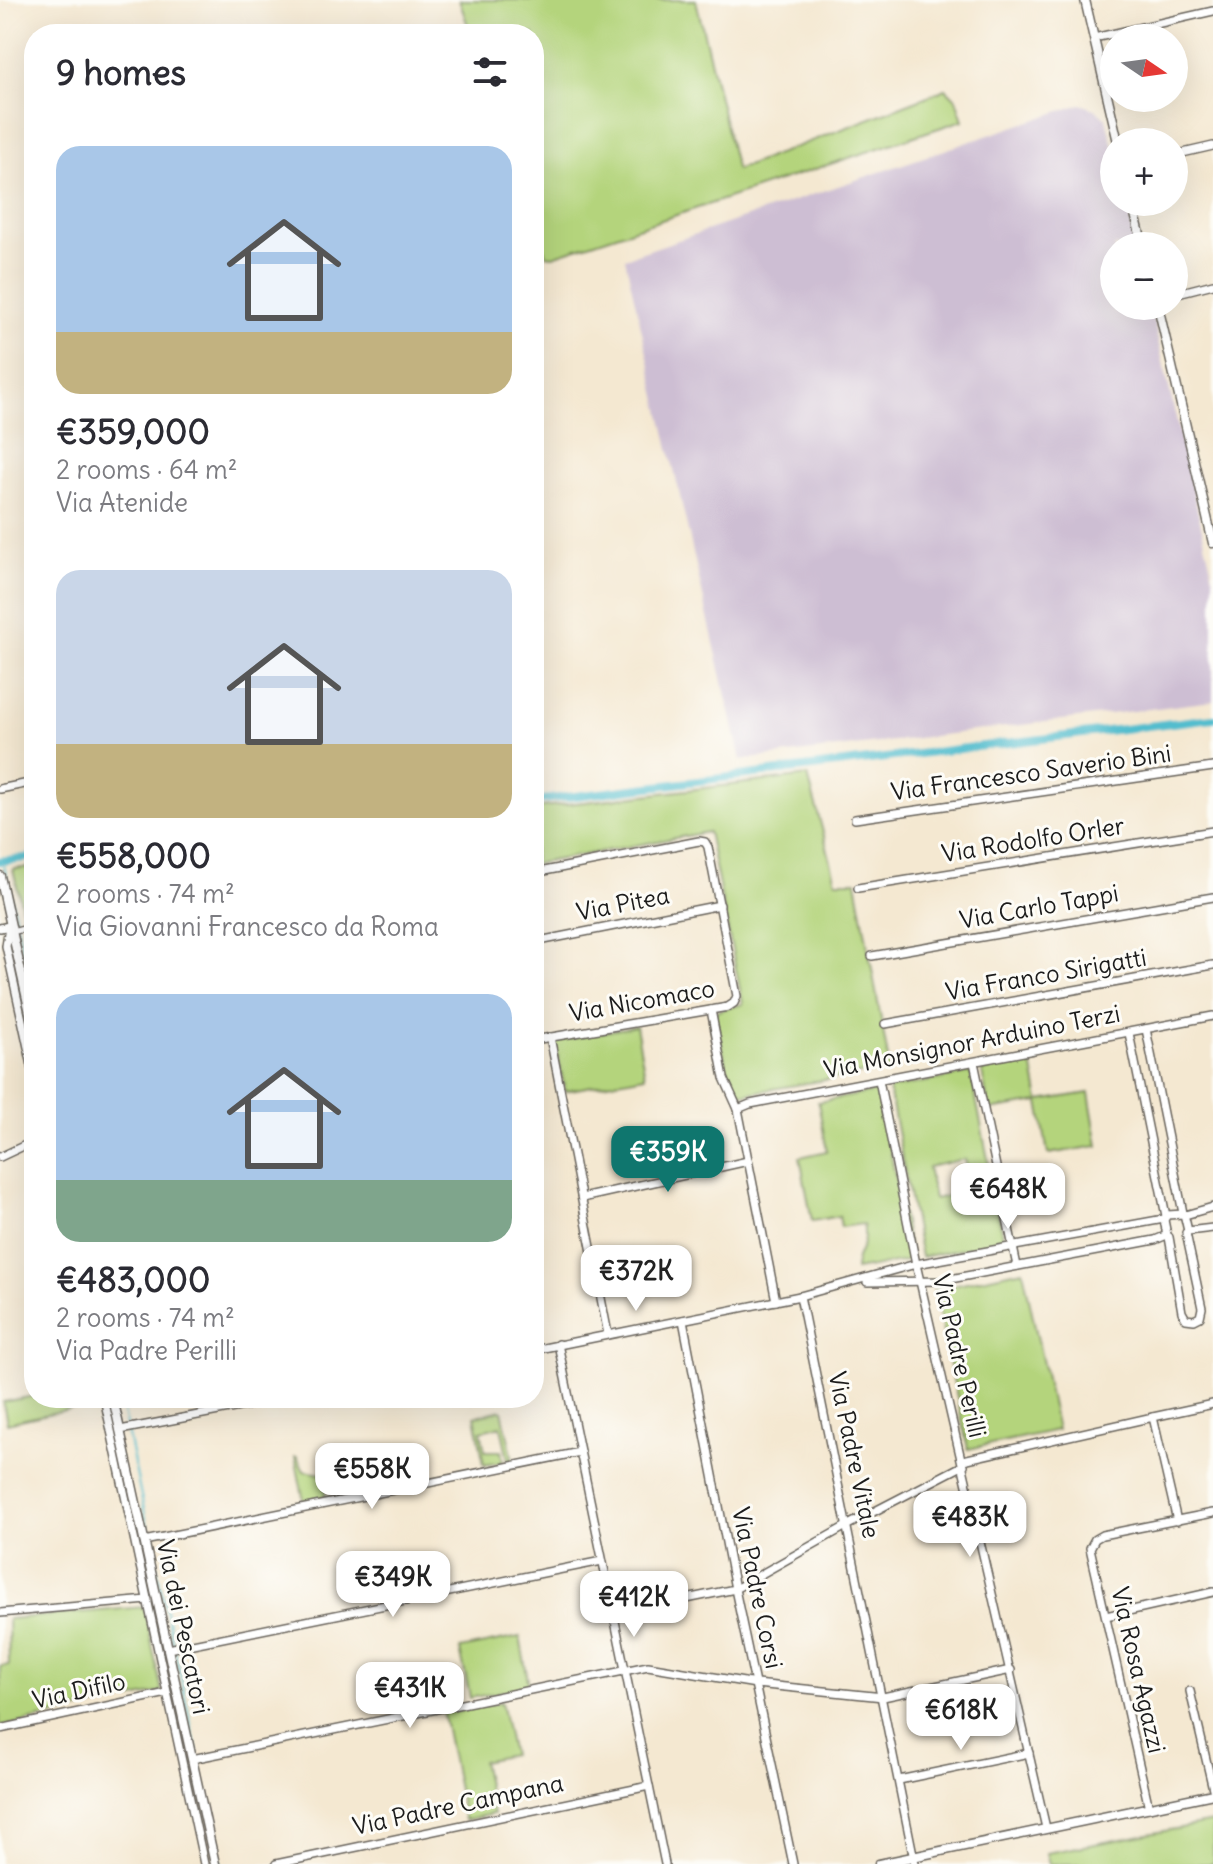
<!DOCTYPE html>
<meta charset="utf-8">
<style>
body{margin:0;font-family:Delius,sans-serif;background:#f7f7f7;color:#2b2b33;height:100vh;display:flex;flex-direction:column;font-size:30px;white-space:nowrap}
*{box-sizing:border-box;margin:0}
p{font-size:26px;color:#7c7c81}
.icon{flex:none;width:44px;height:44px;fill:none;stroke:currentColor;stroke-width:2;stroke-linecap:round;stroke-linejoin:round}
.map{position:relative;flex:1;overflow:hidden}
.side{position:absolute;left:24px;top:24px;width:520px;height:1384px;display:flex;flex-direction:column;background:#fff;border-radius:32px;box-shadow:0 8px 32px #0002}
.side>*{flex:none}
.needle{width:52px;rotate:103deg}
.controls{position:absolute;left:1100px;top:24px;display:grid;gap:16px}
.controls a{display:grid;place-items:center;width:88px;height:88px;border-radius:50%;background:#fff;box-shadow:0 8px 32px #0002;font-size:40px}
.price{position:absolute;translate:-50% -68px;padding:0 18px;border-radius:16px;background:#fff;color:#222;font-size:26px;line-height:52px;filter:drop-shadow(0 2px 4px #0008)}
.price::after{content:'';position:absolute;left:50%;top:48px;width:24px;height:18px;margin-left:-12px;background:inherit;clip-path:polygon(0 0,100% 0,50% 100%)}
.price.active{background:#0f766e;color:#fff}
ul{padding:0;list-style:none}
li{display:grid;align-content:center;gap:16px;height:424px;padding:0 32px}
li span{display:grid;place-items:center;height:248px;border-radius:24px;color:#555}
li>.icon{margin-inline-start:auto}
span .icon{width:144px;height:144px;fill:#fffc;stroke-width:1}
li b{font-size:34px}
h2{display:flex;justify-content:space-between;align-items:center;height:96px;padding:0 32px;font-size:34px}
.map>svg:first-child{display:block}
</style>
<div class="map">
<svg width="1213" height="1864" viewBox="0 0 1213 1864">
<rect width="100%" height="100%" fill="#fdfcf7"/>
<filter id="ink" filterUnits="userSpaceOnUse"><feTurbulence type="fractalNoise" baseFrequency=".0125" numOctaves="2"/><feDisplacementMap in="SourceGraphic" scale="16" xChannelSelector="R" yChannelSelector="G"/><feConvolveMatrix kernelMatrix="1 2 1 2 8 2 1 2 1" color-interpolation-filters="sRGB"/></filter>
<filter id="wash" filterUnits="userSpaceOnUse"><feTurbulence type="fractalNoise" baseFrequency=".006" numOctaves="4" result="noise"/><feDisplacementMap in="SourceGraphic" scale="32" xChannelSelector="R" yChannelSelector="G"/><feGaussianBlur stdDeviation="1.8" result="paint"/><feColorMatrix in="noise" values="0 0 0 0 0 0 0 0 0 0 0 0 0 0 0 0 0 1.4 0 .05"/><feComposite in="paint" operator="in"/></filter>
<g filter="url(#wash)">
<rect width="100%" height="100%" fill="#f4e8d1"/>
<polygon fill="#cdbed3" points="1081,104 1095,109 1106,119 1114,151 1114,202 1126,202 1136,246 1114,246 1114,306 1150,306 1213,577 1213,701 741,760 625,258"/>
<g fill="#b4d47c" stroke="#68784c" stroke-width="2" fill-rule="evenodd">
<polygon points="459,0 696,0 736,170 946,89 956,99 963,120 553,256 546,255 534,224 534,34 471,34"/>
<polygon points="808,776 836,881 856,881 890,1069 743,1094 730,1082 715,1016 716,1011 743,1004 708,832 534,864 534,808"/>
<polygon points="34,867 34,960 13,869"/>
<polygon points="636,1026 645,1076 565,1091 555,1041"/>
<polygon points="1032,1062 1039,1101 1089,1093 1098,1146 1048,1154 1039,1102 989,1110 982,1071"/>
<path d="M971 1073 1004 1241 921 1257 889 1089ZM965 1159 972 1191 934 1199 928 1167Z"/>
<path d="M879 1091 911 1260 855 1270C855 1251 868 1249 863 1224L841 1227 839 1216 812 1221 800 1157 827 1151 818 1102Z"/>
<polygon points="1023,1270 1057,1430 968,1449 934,1289"/>
<polygon points="34,1396 34,1398 86,1398 88,1405 7,1423 3,1402"/>
<polygon points="502,1410 513,1460 508,1460 501,1426 481,1431 485,1451 501,1451 503,1462 484,1465 475,1416"/>
<polygon points="295,1457 297,1457 304,1471 322,1474 326,1496 304,1502"/>
<polygon points="144,1607 162,1692 0,1727 0,1666 9,1665 8,1619"/>
<polygon points="520,1637 529,1686 470,1698 460,1649"/>
<polygon points="501,1702 512,1755 482,1761 493,1814 464,1820 443,1714"/>
<polygon points="1213,1822 1213,1864 1049,1864 1046,1853"/>
</g>
<g fill="none" stroke-linecap="round" stroke-linejoin="round">
<g stroke="#52bdce" stroke-width="2">
<polyline points="3,861 34,1002"/>
<polyline points="120,1398 126,1425"/>
<polyline points="127,1431 173,1644"/>
<polyline points="175,1650 197,1753"/>
<polyline points="198,1760 221,1864"/>
</g>
<g stroke="#52bdce" stroke-width="8">
<polyline points="534,801 1213,718"/>
<polyline points="0,861 34,857"/>
</g>
</g>
</g>
<g filter="url(#ink)">
<g fill="none" stroke-linecap="round" stroke-linejoin="round">
<g stroke="#68635b" stroke-width="8">
<polyline id="pedestrian" points="12,932 27,928"/>
</g>
<g stroke="#68635b" stroke-width="10">
<g id="minor">
<polyline points="1094,38 1213,11"/>
<polyline points="1174,155 1213,146"/>
<polyline points="1174,294 1213,284"/>
<polyline points="0,789 34,782"/>
<polyline points="855,819 1213,767"/>
<polyline points="534,873 699,841 705,842 708,847 737,996 734,1003 728,1007 534,1040"/>
<polyline points="858,888 1213,831"/>
<polyline points="0,928 9,926 6,946 34,1075"/>
<polyline points="534,942 720,905"/>
<polyline points="872,956 1213,897"/>
<polyline points="711,1010 724,1078 738,1109 776,1301"/>
<polyline points="885,1024 1213,965"/>
<polyline points="1146,1029 1183,1213"/>
<polyline points="1129,1033 1166,1216"/>
<polyline points="550,1037 608,1334"/>
<polyline points="974,1062 1017,1266"/>
<polyline points="879,1080 916,1264 1046,1828"/>
<polyline points="738,1109 750,1104 1213,1016"/>
<polyline points="0,1157 34,1141"/>
<polyline points="582,1198 748,1161"/>
<polyline points="1185,1215 1213,1207"/>
<polyline points="1188,1231 1213,1228"/>
<polyline points="1167,1235 1164,1220 1167,1215 1184,1214 1188,1231"/>
<polyline points="1169,1237 1182,1312 1186,1319 1194,1320 1200,1317 1202,1308 1186,1233"/>
<polyline points="867,1282 940,1281 1155,1240 1167,1235"/>
<polyline points="800,1296 915,1864"/>
<polyline points="683,1320 735,1589 793,1864"/>
<polyline points="558,1344 665,1864"/>
<polyline points="534,1350 800,1296 916,1264 1164,1219"/>
<polyline points="104,1398 204,1864"/>
<polyline points="1153,1417 1213,1404"/>
<polyline points="120,1430 287,1398"/>
<polyline points="963,1460 1153,1417 1177,1521"/>
<polyline points="144,1541 580,1452"/>
<polyline points="0,1613 148,1600"/>
<polyline points="613,1614 735,1589 848,1525 964,1465"/>
<polyline points="1106,1616 1213,1592"/>
<polyline points="168,1649 602,1561"/>
<polyline points="1190,1691 1213,1789"/>
<polyline points="0,1729 167,1693"/>
<polyline points="192,1759 648,1666 756,1684 883,1697 1011,1670"/>
<polyline points="899,1780 1029,1753"/>
<polyline points="1149,1808 1090,1548 1095,1539 1102,1535 1213,1513"/>
<polyline points="276,1864 649,1786"/>
</g>
</g>
<g stroke="#68635b" stroke-width="11">
<g id="tertiary">
<polyline points="1085,0 1118,142"/>
<polyline points="1132,202 1143,246"/>
<polyline points="1158,306 1213,543"/>
<polyline points="0,876 34,1031"/>
<polyline points="113,1398 215,1864"/>
<polyline points="879,1864 1213,1794"/>
</g>
</g>
<use href="#pedestrian" stroke="#fff" stroke-width="5"/>
<use href="#minor" stroke="#fff" stroke-width="7"/>
<use href="#tertiary" stroke="#fff" stroke-width="8"/>
</g>
</g>
<g text-anchor="middle" stroke-width="6" stroke-linejoin="round" paint-order="stroke">
<g font-size="24" fill="#1c1c1c" stroke="#fdfcf7">
<text transform="translate(1031 773) rotate(-8)" y="8">Via Francesco Saverio Bini</text>
<text transform="translate(1033 840) rotate(-9)" y="8">Via Rodolfo Orler</text>
<text transform="translate(623 904) rotate(-11)" y="8">Via Pitea</text>
<text transform="translate(1039 907) rotate(-10)" y="8">Via Carlo Tappi</text>
<text transform="translate(1046 975) rotate(-10)" y="8">Via Franco Sirigatti</text>
<text transform="translate(642 1001) rotate(-10)" y="8">Via Nicomaco</text>
<text transform="translate(972 1042) rotate(-11)" y="8">Via Monsignor Arduino Terzi</text>
<text transform="translate(959 1356) rotate(77)" y="8">Via Padre Perilli</text>
<text transform="translate(854 1455) rotate(78)" y="8">Via Padre Vitale</text>
<text transform="translate(757 1588) rotate(78)" y="8">Via Padre Corsi</text>
<text transform="translate(183 1627) rotate(78)" y="8">Via dei Pescatori</text>
<text transform="translate(1138 1670) rotate(77)" y="8">Via Rosa Agazzi</text>
<text transform="translate(79 1691) rotate(-12)" y="8">Via Difilo</text>
<text transform="translate(458 1805) rotate(-12)" y="8">Via Padre Campana</text>
</g>
</g>
</svg>
<div class="controls">
<a><svg class="needle" viewBox="-14 -14 28 28"><path d="M0-13l5 13h-10z" fill="#e53935"/><path d="M0 13l5-13h-10z" fill="#7c7c81"/></svg></a>
<a>+</a>
<a>−</a>
</div>
<b class="price active" style="left:668px;top:1194px">€359K</b>
<b class="price" style="left:1008px;top:1231px">€648K</b>
<b class="price" style="left:636px;top:1313px">€372K</b>
<b class="price" style="left:372px;top:1511px">€558K</b>
<b class="price" style="left:970px;top:1559px">€483K</b>
<b class="price" style="left:393px;top:1619px">€349K</b>
<b class="price" style="left:634px;top:1639px">€412K</b>
<b class="price" style="left:410px;top:1730px">€431K</b>
<b class="price" style="left:961px;top:1752px">€618K</b>
<section class="side">
<h2>9 homes<svg class="icon" aria-label="filters" viewBox="0 0 24 24"><path d="M4 7h16M4 17h16"/><circle cx="9" cy="7" r="2"/><circle cx="15" cy="17" r="2"/></svg></h2>
<ul>
<li><span style="background:linear-gradient(#a9c7e8 75%,#c2b280 0)"><svg class="icon" aria-label="home" viewBox="0 0 24 24"><path d="M3 11l9-7 9 7M6 9v11h12V9"/></svg></span><div><b>€359,000</b><p>2 rooms · 64 m²</p><p>Via Atenide</p></div></li>
<li><span style="background:linear-gradient(#c9d6e8 70%,#c2b280 0)"><svg class="icon" aria-label="home" viewBox="0 0 24 24"><path d="M3 11l9-7 9 7M6 9v11h12V9"/></svg></span><div><b>€558,000</b><p>2 rooms · 74 m²</p><p>Via Giovanni Francesco da Roma</p></div></li>
<li><span style="background:linear-gradient(#a9c7e8 75%,#7fa58c 0)"><svg class="icon" aria-label="home" viewBox="0 0 24 24"><path d="M3 11l9-7 9 7M6 9v11h12V9"/></svg></span><div><b>€483,000</b><p>2 rooms · 74 m²</p><p>Via Padre Perilli</p></div></li>
</ul>
</section>
</div>
